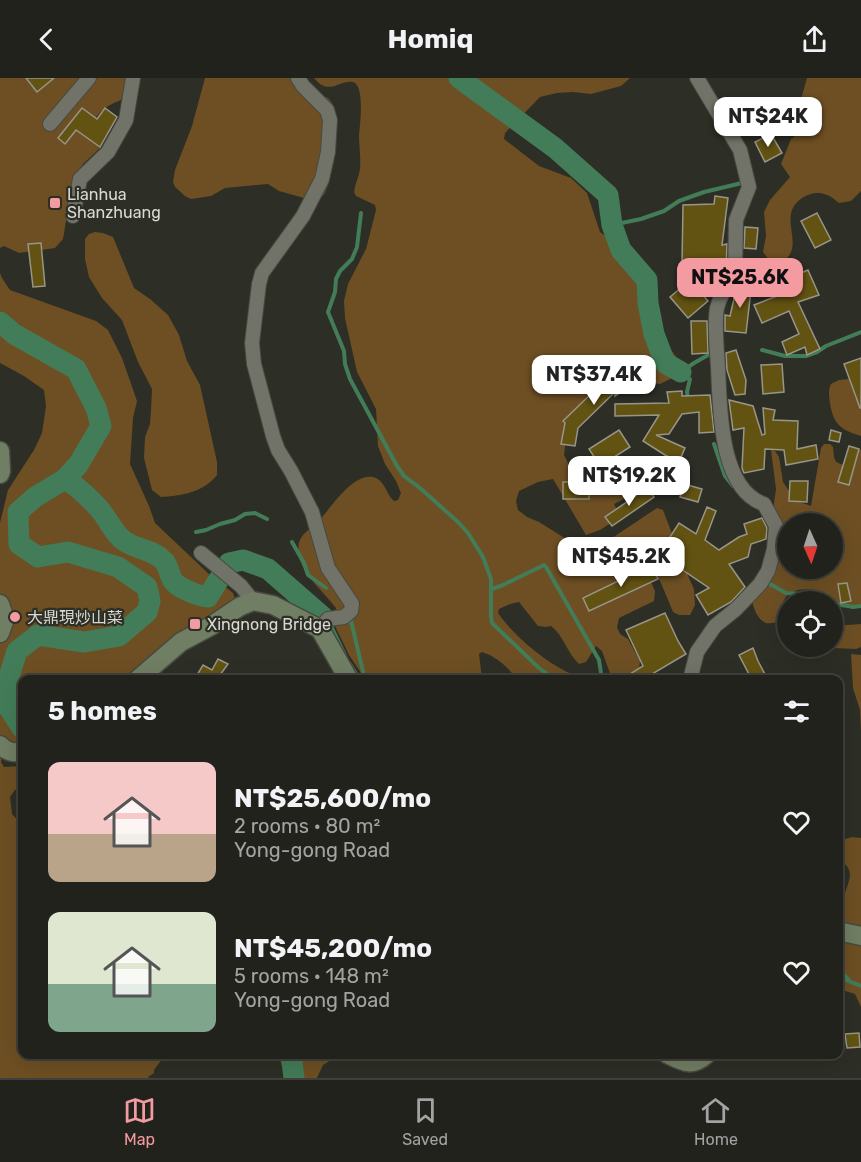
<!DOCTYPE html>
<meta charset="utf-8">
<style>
body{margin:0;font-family:Rubik,"Noto Sans TC",sans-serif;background:#2a2a25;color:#f1f3f6;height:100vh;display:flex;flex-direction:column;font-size:22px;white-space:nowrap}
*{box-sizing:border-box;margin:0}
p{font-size:20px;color:#a2a4a3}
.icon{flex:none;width:33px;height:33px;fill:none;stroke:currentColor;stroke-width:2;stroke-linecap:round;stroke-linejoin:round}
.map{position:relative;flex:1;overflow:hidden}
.drawer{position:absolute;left:18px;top:597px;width:825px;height:384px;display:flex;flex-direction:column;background:#22221c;border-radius:12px;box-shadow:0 6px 24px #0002,0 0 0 2px #3f3f3b}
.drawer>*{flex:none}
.needle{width:39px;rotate:177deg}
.controls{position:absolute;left:777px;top:435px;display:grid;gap:12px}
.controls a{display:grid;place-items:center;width:66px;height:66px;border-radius:50%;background:#22221c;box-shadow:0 6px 24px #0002,0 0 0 2px #3f3f3b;font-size:30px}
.price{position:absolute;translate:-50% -51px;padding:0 14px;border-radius:12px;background:#fff;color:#222;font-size:20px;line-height:39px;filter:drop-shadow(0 2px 3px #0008)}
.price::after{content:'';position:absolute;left:50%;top:36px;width:18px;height:14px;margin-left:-9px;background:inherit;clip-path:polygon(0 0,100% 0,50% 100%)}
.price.selected{background:#f49aa1;color:#111}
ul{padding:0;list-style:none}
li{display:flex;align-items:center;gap:18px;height:150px;padding:0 30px}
li span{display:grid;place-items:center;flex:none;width:168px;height:120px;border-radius:12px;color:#555}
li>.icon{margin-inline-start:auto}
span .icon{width:72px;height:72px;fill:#fffc;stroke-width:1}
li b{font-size:26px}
h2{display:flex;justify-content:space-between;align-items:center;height:72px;padding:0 30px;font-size:26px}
header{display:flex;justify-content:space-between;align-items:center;height:78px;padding:0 30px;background:#22221c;font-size:27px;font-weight:700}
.tab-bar{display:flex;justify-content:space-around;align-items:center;height:84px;border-top:2px solid #3f3f3b;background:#22221c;font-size:16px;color:#a2a4a3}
.tab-bar a{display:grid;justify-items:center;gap:3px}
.tab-bar .selected{color:#f49aa1}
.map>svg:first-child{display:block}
</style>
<header><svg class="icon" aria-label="back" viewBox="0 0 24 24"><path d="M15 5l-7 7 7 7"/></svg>Homiq<svg class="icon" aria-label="share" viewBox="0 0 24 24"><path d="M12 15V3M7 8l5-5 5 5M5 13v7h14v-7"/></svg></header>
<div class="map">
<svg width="861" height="1000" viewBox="0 0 861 1000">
<rect width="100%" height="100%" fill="#2d2e25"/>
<g fill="#6d4f23" fill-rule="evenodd">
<path d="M0 0H127L121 22C100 30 95 39 85 58L101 69 83 86 73 101 63 161 55 170 19 175 4 168 0 170Z"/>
<polygon points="205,0 303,0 317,15 328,20 332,25 335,32 336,54 332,90 329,105 324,117 319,120 311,122 279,113 268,106 225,110 211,118 191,121 185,118 175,109 173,104 175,92 192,48"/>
<path d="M314 0H630L621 8 591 16 573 14 557 15 540 19 505 55 504 61 539 88 571 100 587 115 600 154 614 164 626 179 635 199 645 234 660 251 665 263 679 283 672 300 660 306 651 305 643 299 639 289 629 287 582 331 566 360 564 377 570 389 579 397 595 403 612 393 634 402 635 413 628 419 614 426 620 439 600 452 586 457 553 401 538 404 519 413 516 423 518 432 527 439 539 444 571 464 582 473 615 458 657 430 663 432 689 500 694 511 695 527 690 537H679L673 534 661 505 651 487 583 520 589 533 651 504 655 513 654 523 619 540 617 549 620 556 628 561 640 583 638 598 631 601H612L602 573 596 568 586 584 579 586C567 575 564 558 551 548L546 549 538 548 519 524 510 526 499 531 498 535C514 558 542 581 567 594 576 598 587 595 595 601H514L515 599C507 588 495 578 482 574L479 576 482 601H365L349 577 332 542 336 530C325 515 302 496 299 478 298 472 298 464 301 460 305 453 312 450 318 444 330 431 352 395 373 399 385 402 386 416 394 423L398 422 401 415 396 403 385 386 378 368 376 331 357 294 345 240 344 223 348 206 366 171 376 132 375 127 356 118 354 114C355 106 359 98 360 91 361 80 359 68 359 57 360 47 365 7 353 4 340 1 329 19 314 0Z"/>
<path d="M807 0H861V113L851 123 839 125C835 122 831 118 827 117 815 111 797 119 792 132 785 151 807 178 773 187L763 174 766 158 764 134 770 122 790 99 781 86 791 61 811 46 802 32 800 25Z"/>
<path d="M95 154 103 155 113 159 134 210 150 221 168 237 179 257 187 283 200 307 217 384V397C204 414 181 418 161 419L152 412 144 380 145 359 150 346 151 332 152 311 138 284 122 242 102 220 89 199 85 181V161L89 156Z"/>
<polygon points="0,195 2,200 10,212 96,243 108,252 122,280 137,323 133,340 130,386 149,428 155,445 210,497 233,515 235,521 151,578 125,601 22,602 22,666 2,678 1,684 4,689 22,688 22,709 15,712 10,719 12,736 22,747 22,976 165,977 154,992 154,995 148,999 149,1000 0,1000 0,445 8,412 34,372 42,355 46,328 44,312 24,298 0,285"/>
<path d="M849 301 856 321 861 322V358C841 352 833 346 830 325 829 318 828 312 831 306L839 302Z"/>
<path d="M824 366H830L833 369 834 379 836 384 843 387 839 404 848 407 859 371 861 372V530L833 529 832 524 818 523 814 518 813 512C803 510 789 512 784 522 781 527 782 534 779 540 778 543 775 545 772 545 760 548 754 532 752 523L769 507 775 488 774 425 776 411 771 372 775 373 779 379 783 404 789 413V423H797L811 428 821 370ZM788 446H832V490H788Z"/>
<polygon points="861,546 861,569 856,571 811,569 832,568 833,548"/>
<polygon points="851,576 861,577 861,654 860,632 853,610"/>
<path d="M852 759 861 760V851L842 847 839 843C840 834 842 823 845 815 851 798 854 792 839 781V763Z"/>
<polygon points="838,861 861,864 861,929 855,916 839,911"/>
<polygon points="279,977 279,976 339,977 323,987 317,1000 285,1000"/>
</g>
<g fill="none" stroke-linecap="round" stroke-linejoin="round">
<g stroke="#437c58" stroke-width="4">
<polyline points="361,135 357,169 352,181 340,193 336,201 335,214 328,234 344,273 345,286 350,301 397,388 404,398 420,410 458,444 468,455 483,479 491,501 491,539 492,545 539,590 550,598 559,601 569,602"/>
<polyline points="612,147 641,141 664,133 679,123 704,114 742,105"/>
<polyline points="762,272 785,278 806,278 817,274 826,268 861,254"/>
<polyline points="688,321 687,314 690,301 681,294 694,285 710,276"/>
<polyline points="714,366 725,398 733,408"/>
<polyline points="196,454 206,452 220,446 235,442 245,436 255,435 267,441"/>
<polyline points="292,464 304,485 308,497 326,510"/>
<polyline points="546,489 599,582 601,595 604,602"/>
<polyline points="768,505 786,515 804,516 825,524"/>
<polyline points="492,511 503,507 544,487"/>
<polyline points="832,525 853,529 861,528"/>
<polyline points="347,544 351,543 365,602"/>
<polyline points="336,545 331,548 345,577"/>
<polyline points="350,586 360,602"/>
<polyline points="838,894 842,895 849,902"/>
<polyline points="838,899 861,908"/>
</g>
<g stroke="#437c58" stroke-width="21">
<polyline points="459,0 555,70 608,117 612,147 621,172 647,202 648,225 654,256 665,285 681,294"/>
<polyline points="0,244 14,256 76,291 96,330 101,348 78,387 65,401 35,419 18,434 19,466 38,479 68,474 118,489 147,509 150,523 147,534 119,558 84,564 38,557 17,573 8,602 9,630 22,650"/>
<path d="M65 401C77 408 99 428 106 440 111 447 115 456 123 462 135 472 152 470 164 483 169 488 169 498 174 504 181 511 198 518 208 519L229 485 243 482 268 491 323 539"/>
<polyline points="291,976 294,1000"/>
</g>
</g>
<g fill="#625312" stroke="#989589" stroke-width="1.5">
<polygon points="26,0 54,0 37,14"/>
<polygon points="82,30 97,41 105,30 117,39 100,69 76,52 65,66 58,60"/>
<polygon points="771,56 782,75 765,84 755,64"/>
<polygon points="715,118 728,120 722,167 727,166 726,195 724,197 709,199 708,187 682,186 683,127 714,126"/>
<polygon points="817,135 831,162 815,170 801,143"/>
<polygon points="745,149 758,150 756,171 744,170"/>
<polygon points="41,165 45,208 33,209 28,166"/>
<polygon points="808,192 819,217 798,224 820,271 807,277 805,269 787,277 782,264 799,256 789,233 762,245 754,227 782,216 777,205"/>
<polygon points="690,202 708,223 688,240 670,219"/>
<polygon points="742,203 752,204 746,255 725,253 725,237 730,238 736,212"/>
<polygon points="691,243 707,243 708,275 692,276"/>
<polygon points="736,272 746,302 745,316 735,317 727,292 726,275"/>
<polygon points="861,280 861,330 860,330 844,286"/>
<polygon points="782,286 784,314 763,316 761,287"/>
<polygon points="633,291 635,295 634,296 638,303 615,318 615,314 578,350 575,368 561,366 565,345 563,343 595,312 596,314"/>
<polygon points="682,313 682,318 710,317 714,354 699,355 699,334 682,336 669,356 656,357 685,370 679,384 665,377 643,363 659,337 615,338 615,326 669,325 667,314"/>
<polygon points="729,322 753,328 762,357 765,356 763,330 775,332 773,342 798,343 797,371 816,367 818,381 786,387 784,372 765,371 764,391 744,395 742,390 744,350 733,352"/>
<polygon points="619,352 630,369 600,388 589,371"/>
<polygon points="831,352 841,355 839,364 829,362"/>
<polygon points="849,368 859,371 849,407 838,404"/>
<polygon points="790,403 808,403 807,424 789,423"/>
<rect x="563" y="404" width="26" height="17"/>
<polygon points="684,406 702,411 698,424 680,419"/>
<polygon points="647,410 654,419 612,448 605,439"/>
<polygon points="707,429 716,433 705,462 719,472 739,459 747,456 744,446 762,440 767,450 766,461 751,466 748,479 729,486 745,509 731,524 708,537 696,517 709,510 659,476 679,445 696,456"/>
<polygon points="651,487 658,501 589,533 583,520"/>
<polygon points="847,505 851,523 841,525 838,506"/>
<polygon points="665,535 678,563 686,576 642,602 633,602 630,596 643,588 626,552"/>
<polygon points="753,570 758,583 768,602 752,602 739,577"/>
<polygon points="218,581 228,586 220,597 228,602 194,602 203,587 212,592"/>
<polygon points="859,955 860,969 847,970 845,956"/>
</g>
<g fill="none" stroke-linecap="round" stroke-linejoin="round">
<g stroke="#484941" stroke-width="16">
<g id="street">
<polyline points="298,0 303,8 327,32 330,42 328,74 322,101 303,138 262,195 259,206 252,265 254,286 273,358 278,372 291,393 312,434 328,490 352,526 351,533 344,539 328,541 320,551"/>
<polyline points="50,46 89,0"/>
<polyline points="73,138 80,101 108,74 126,42 133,0"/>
<polyline points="201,475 241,508 253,523"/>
<path d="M690 602 697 574 715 548 736 531 760 506 768 493 774 471 776 448 764 426C719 411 720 329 718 289 717 273 714 245 717 230 720 217 727 207 735 198L736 142 749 109 740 72 697 0"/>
</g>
</g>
<g stroke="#484941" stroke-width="21">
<g id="secondary">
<polyline points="0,373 1,393 0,396"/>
<polyline points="0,526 5,541 0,555"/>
<polyline points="137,602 181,564 211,548 239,529 253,523 273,527 320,551 349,602"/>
<path d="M0 667C6 673 14 676 22 673"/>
<polyline points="838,853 861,858"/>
<path d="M667 976C683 984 692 990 707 976"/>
</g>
</g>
<use href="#street" stroke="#717368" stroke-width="14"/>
<use href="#secondary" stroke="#707e63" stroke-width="18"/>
</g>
<g fill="#f49aa1" stroke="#2d2e25" stroke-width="2">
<rect x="49" y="119" width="12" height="12" rx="3"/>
<circle cx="15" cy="539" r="6"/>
<rect x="189" y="540" width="12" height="12" rx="3"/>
</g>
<g text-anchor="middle" stroke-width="4.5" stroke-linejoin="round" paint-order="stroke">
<g font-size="16" fill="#d8d9d3" stroke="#2d2e25" text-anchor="start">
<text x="67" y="122">Lianhua<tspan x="67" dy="18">Shanzhuang</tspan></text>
<text x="27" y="545">大鼎現炒山菜</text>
<text x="207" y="552">Xingnong Bridge</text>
</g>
</g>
</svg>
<div class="controls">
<a><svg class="needle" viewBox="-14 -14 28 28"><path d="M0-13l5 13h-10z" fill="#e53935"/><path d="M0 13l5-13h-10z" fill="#a2a4a3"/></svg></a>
<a><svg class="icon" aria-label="locate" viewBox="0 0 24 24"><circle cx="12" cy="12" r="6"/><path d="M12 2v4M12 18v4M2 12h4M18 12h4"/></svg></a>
</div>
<b class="price" style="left:768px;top:70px">NT$24K</b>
<b class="price selected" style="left:740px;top:231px">NT$25.6K</b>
<b class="price" style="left:594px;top:328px">NT$37.4K</b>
<b class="price" style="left:629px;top:429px">NT$19.2K</b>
<b class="price" style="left:621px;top:510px">NT$45.2K</b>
<section class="drawer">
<h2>5 homes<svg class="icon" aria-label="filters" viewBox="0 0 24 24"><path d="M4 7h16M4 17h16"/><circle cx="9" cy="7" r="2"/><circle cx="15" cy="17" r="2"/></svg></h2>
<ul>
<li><span style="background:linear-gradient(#f6c9c9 60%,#b9a48a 0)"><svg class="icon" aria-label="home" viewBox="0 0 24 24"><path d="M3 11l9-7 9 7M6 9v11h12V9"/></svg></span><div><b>NT$25,600/mo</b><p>2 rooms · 80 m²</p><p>Yong-gong Road</p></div><svg class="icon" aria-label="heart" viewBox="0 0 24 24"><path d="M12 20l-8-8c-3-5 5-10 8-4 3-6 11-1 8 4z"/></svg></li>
<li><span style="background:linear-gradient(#dfe7d0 60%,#7fa58c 0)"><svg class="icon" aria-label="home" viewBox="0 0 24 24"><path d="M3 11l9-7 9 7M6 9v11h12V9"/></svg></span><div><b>NT$45,200/mo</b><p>5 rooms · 148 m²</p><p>Yong-gong Road</p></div><svg class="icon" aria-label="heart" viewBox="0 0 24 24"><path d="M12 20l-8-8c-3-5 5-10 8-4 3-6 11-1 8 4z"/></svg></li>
</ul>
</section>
</div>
<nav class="tab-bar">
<a class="selected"><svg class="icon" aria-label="map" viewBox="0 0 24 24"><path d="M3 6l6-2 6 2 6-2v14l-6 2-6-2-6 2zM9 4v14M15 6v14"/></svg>Map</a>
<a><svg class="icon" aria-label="saved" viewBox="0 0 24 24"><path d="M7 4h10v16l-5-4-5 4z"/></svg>Saved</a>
<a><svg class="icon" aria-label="home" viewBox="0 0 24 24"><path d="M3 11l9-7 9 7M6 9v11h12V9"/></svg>Home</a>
</nav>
